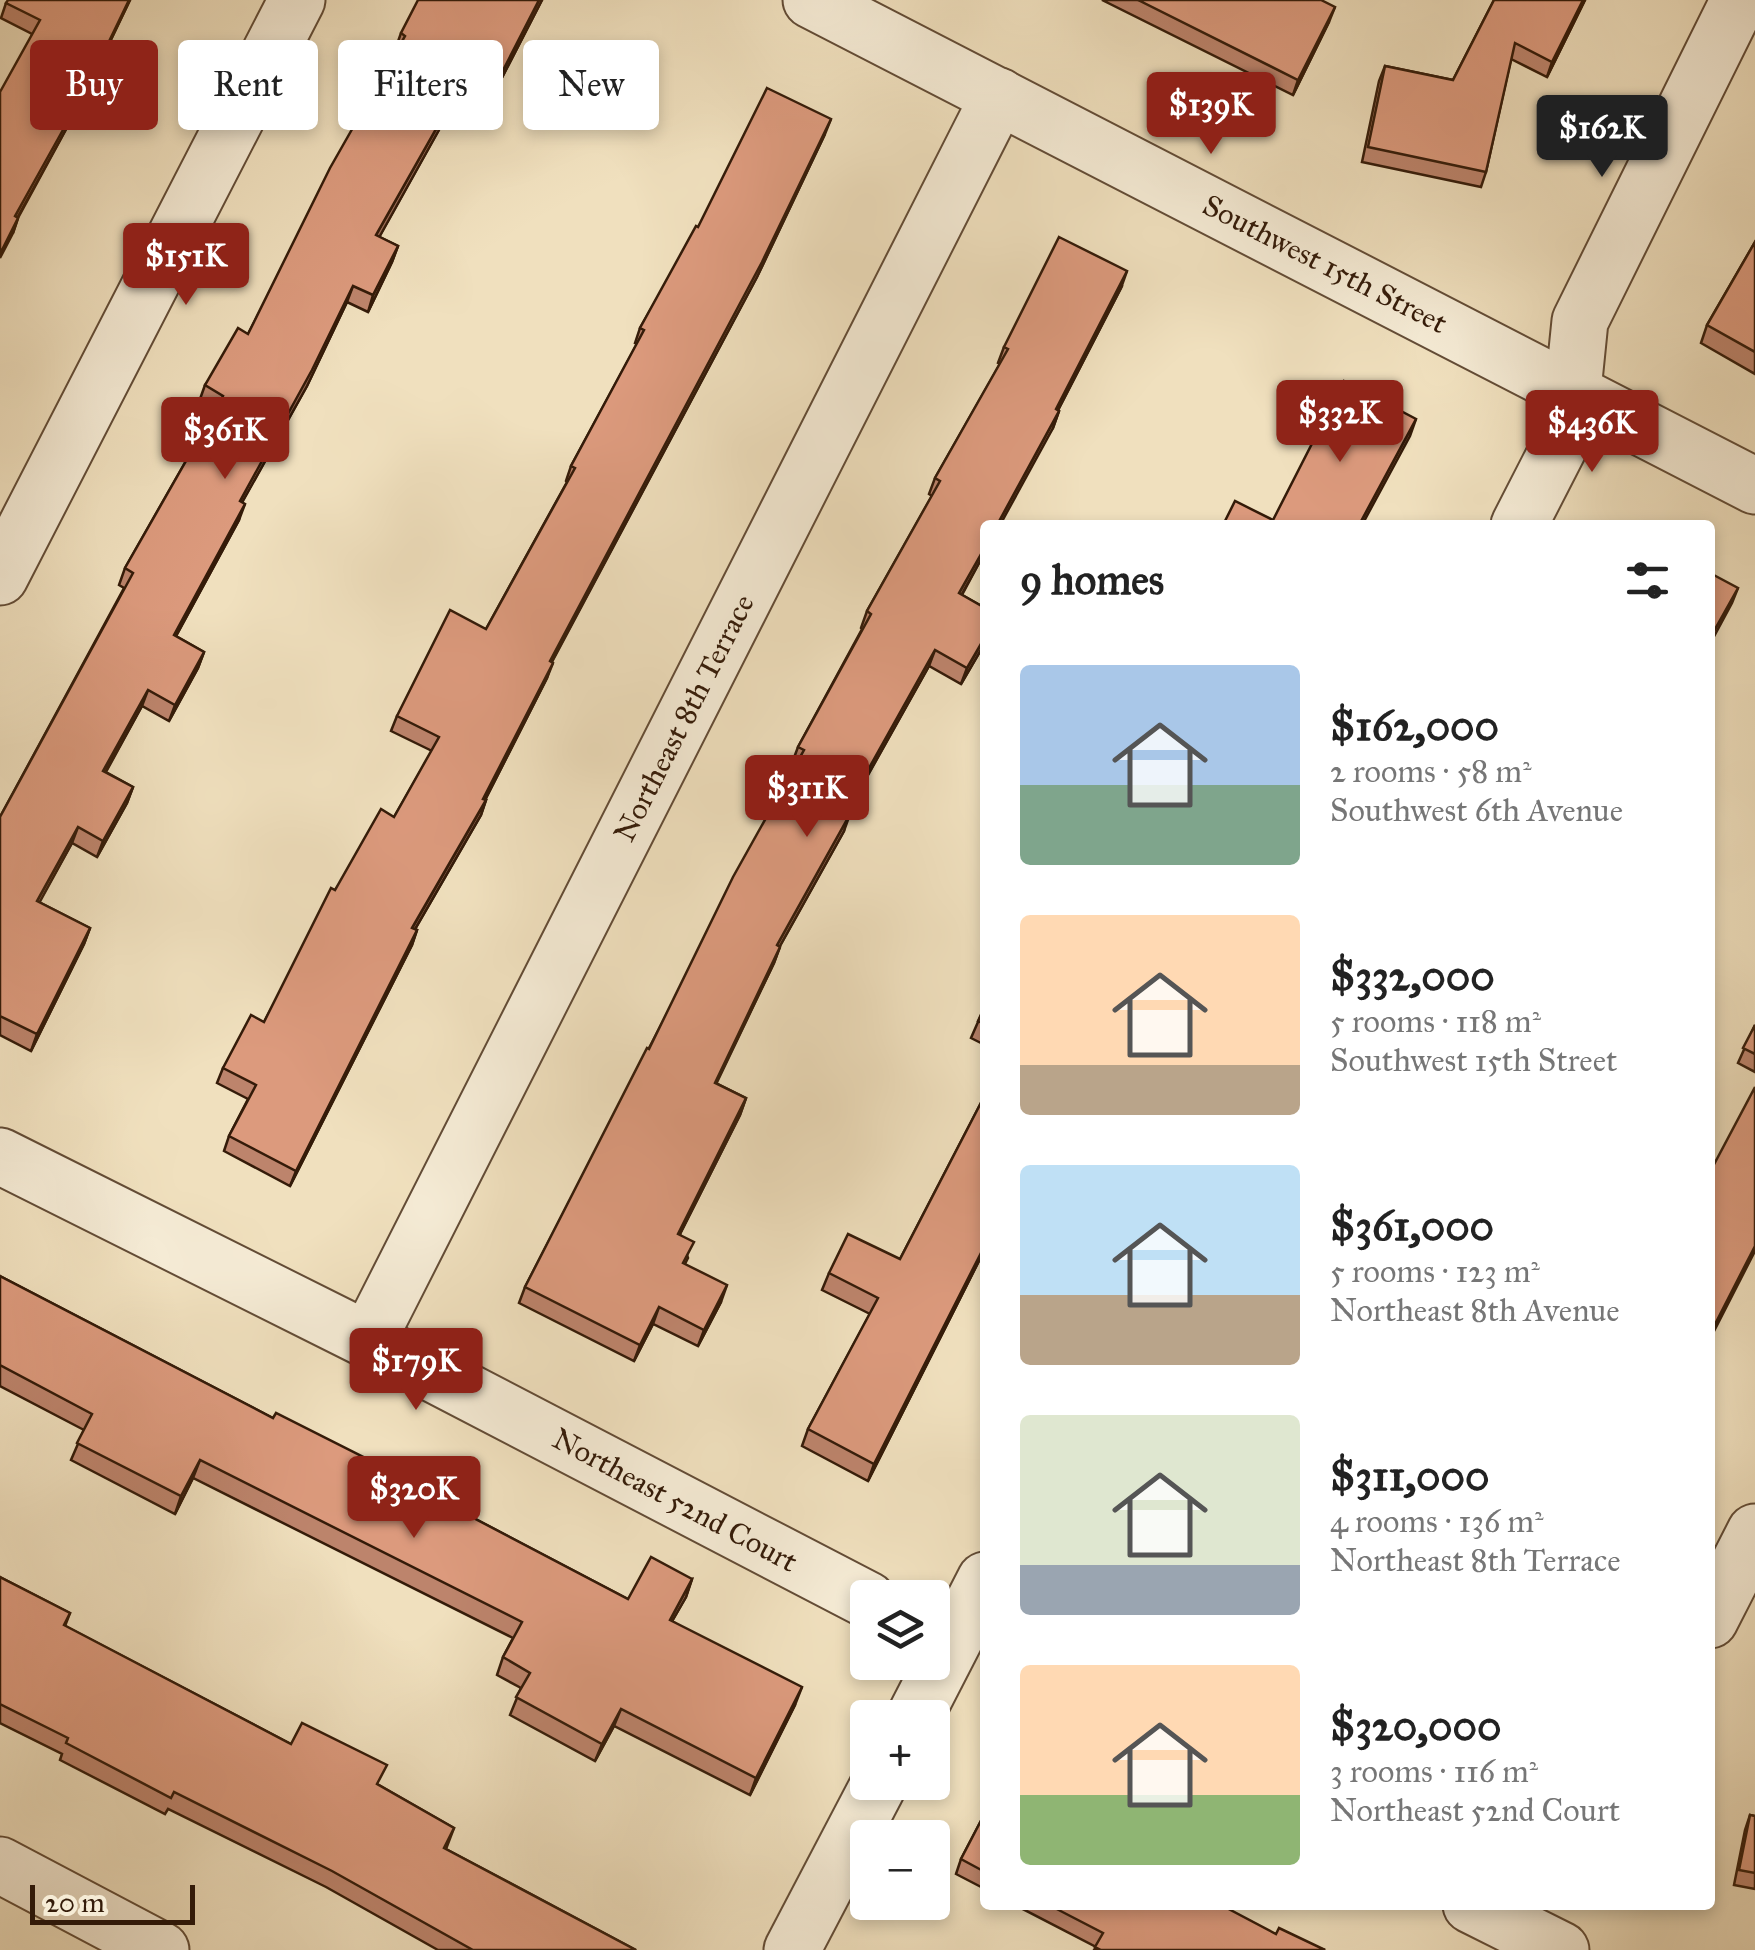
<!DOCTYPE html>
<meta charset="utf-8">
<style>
body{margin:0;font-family:"IM FELL Great Primer",serif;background:#f2f2f2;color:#222;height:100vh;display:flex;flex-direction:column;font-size:38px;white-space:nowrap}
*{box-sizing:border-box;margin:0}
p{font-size:32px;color:#767676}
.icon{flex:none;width:55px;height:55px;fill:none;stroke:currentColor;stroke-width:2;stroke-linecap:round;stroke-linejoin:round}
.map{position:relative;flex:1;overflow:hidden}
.details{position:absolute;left:980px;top:520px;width:735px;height:1390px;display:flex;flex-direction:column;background:#fff;border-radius:10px;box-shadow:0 5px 15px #0003}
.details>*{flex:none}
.hud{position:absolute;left:30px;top:40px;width:800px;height:90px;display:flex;gap:20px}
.fabs{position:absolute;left:850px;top:1580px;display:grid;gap:20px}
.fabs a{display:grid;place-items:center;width:100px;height:100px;border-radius:10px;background:#fff;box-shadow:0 5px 15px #0003;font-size:50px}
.scale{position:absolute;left:30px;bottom:25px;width:165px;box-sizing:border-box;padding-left:10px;border:5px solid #341b09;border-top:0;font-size:28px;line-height:35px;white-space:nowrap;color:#341b09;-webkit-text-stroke:8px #f5ebd5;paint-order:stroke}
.price{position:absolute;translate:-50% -85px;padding:0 22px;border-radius:10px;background:#8f2418;color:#fff;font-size:32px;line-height:65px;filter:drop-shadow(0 2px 5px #0008)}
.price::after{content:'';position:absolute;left:50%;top:60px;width:30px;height:22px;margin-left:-15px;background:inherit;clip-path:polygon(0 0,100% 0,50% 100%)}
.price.current{background:#222;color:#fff}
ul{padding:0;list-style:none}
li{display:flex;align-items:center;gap:30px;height:250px;padding:0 40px}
li span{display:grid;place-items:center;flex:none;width:280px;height:200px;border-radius:10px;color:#555}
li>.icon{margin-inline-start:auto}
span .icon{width:120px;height:120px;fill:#fffc;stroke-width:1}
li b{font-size:42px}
h2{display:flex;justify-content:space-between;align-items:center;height:120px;padding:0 40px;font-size:42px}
.pill{padding:0 35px;border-radius:10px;background:#fff;box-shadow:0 5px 15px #0003;font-size:35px;line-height:90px}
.pill.current{background:#8f2418;color:#fff}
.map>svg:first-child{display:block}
</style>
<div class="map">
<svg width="1755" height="1950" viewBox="0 0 1755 1950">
<rect width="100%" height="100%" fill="#f0e0be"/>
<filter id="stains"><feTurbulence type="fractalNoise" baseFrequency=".002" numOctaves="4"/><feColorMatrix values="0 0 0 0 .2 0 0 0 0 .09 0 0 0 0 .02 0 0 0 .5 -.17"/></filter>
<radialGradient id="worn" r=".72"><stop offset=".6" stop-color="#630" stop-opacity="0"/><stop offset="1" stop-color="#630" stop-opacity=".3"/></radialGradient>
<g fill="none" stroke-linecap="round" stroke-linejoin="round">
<g stroke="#634c36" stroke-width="59">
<g id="minor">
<polyline points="811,0 1755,486"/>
<polyline points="1519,525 1559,447 1573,390 1580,321 1739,0"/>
<polyline points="0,577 297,0"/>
<polyline points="0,1156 368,1340 868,1600"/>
<polyline points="368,1340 999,96"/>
<polyline points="1710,1620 1755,1532"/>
<polyline points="914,1718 985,1580"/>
<polyline points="0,1865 161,1950"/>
<polyline points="1471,1905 1561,1950"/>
<polyline points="792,1950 880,1782"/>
</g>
</g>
<use href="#minor" stroke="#f5ebd5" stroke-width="55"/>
</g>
<g fill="#bd846c" stroke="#341b09" stroke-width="2.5">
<polygon points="130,0 82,100 18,218 13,233 32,34 1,18 6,3"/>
<polygon points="542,0 491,99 464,85 379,237 398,246 392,262 368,312 347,302 307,386 242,502 239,520 176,636 204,652 198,668 169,721 142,706 106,772 133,787 127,803 97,857 72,843 39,902 90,928 84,944 31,1051 0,1035 0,817 124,588 119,585 125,568 215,410 199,402 205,385 248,334 397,51 395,50 401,33"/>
<polygon points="1102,0 1321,0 1329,22 1293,95"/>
<polygon points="1494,0 1585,0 1547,77 1511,59 1486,172 1481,187 1362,162 1379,81 1385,66 1453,80"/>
<polygon points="825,134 757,277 552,662 547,678 485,800 486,800 481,815 415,929 417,930 412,945 290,1186 224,1151 229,1136 248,1099 217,1083 223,1068 264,1022 335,890 394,817 432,751 391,731 397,716 486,629 567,482 566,481 571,466 637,344 635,343 640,328 698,227"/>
<polygon points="1755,242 1755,374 1701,343 1707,325"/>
<polygon points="1121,288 1058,410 1059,411 1053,428 985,525 985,552 962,595 985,608 985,643 961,684 929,666 847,812 844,831 780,946 774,963 716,1083 746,1098 740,1115 680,1234 688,1258 685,1264 721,1302 698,1346 653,1324 634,1361 519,1303 525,1287 796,765 792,763 798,747 862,629 861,628 867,611 932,496 929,494 935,478 1000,364 998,363 1004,347"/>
<polygon points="985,1006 985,1045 971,1038"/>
<polygon points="1755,1025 1755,1072 1738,1063"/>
<polygon points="985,1095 985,1249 868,1481 802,1446 808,1429 870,1314 822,1290 829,1273 900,1259"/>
<polygon points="0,1276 273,1418 382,1470 628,1599 692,1579 686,1597 672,1621 795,1705 750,1795 614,1726 595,1761 510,1715 521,1688 497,1675 503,1657 513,1638 193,1478 175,1514 71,1460 84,1430 0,1386"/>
<polygon points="0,1577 70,1613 65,1626 291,1744 379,1785 454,1828 446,1849 636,1950 438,1950 326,1887 168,1809 165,1814 60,1760 62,1754 0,1723"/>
<polygon points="985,1813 985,1889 956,1874 961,1859"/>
<polygon points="1750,1815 1755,1816 1755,1889 1734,1885 1745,1830"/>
<polygon points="1015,1905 1162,1905 1276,1934 1325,1950 1094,1950 1096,1947"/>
</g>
<g fill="#9a6c58" stroke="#341b09" stroke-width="2.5">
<polygon points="129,0 130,0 82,100 10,231 15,216"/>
<polygon points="539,0 542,0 491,99 497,82"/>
<polygon points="1583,0 1585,0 1547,77 1552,62"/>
<polygon points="1335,7 1329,22 1293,95 1298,80"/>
<polygon points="470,69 464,85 371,252 376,235"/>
<polygon points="831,119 825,134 757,277 544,676 550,661"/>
<polygon points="18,218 13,233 0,258 0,254"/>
<polygon points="398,246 392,262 368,312 373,295"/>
<polygon points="1127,271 1121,288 1050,426 1056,409"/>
<polygon points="353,286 347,302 307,386 234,517 240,501"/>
<polygon points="1059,411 1053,428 1000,525 997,525"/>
<polygon points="1416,419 1410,436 1362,525 1359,525"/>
<polygon points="245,504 239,520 168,651 174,635"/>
<polygon points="985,547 985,552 953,610 959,593"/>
<polygon points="1738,588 1732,603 1710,644 1710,638"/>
<polygon points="985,637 985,643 961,684 967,668"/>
<polygon points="935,650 929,666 839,827 845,811"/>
<polygon points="204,652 198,668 169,721 175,705"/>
<polygon points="553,663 547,678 478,814 483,799"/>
<polygon points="148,690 142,706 97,787 103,771"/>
<polygon points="133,787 127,803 97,857 103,841"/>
<polygon points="486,800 481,815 407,943 412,928"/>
<polygon points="850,814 844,831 771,962 777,945"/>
<polygon points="78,827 72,843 31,918 37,901"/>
<polygon points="90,928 84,944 31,1051 37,1034"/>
<polygon points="417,930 412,945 290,1186 296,1171"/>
<polygon points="780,947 774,963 709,1099 715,1083"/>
<polygon points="746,1098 740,1115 672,1250 678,1234"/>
<polygon points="985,1245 985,1249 868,1481 874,1464"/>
<polygon points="1755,1246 1755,1251 1710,1339 1710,1334"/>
<polygon points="727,1285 721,1302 698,1346 704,1330"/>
<polygon points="659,1307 653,1324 634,1361 640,1345"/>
<polygon points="200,1460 193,1478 175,1514 181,1496"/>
<polygon points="692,1579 686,1597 663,1637 670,1620"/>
<polygon points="802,1687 795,1705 750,1795 756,1778"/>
<polygon points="621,1709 614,1726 595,1761 602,1744"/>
</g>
<g fill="#dc9a7d" stroke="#341b09" stroke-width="2.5">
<polygon points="8,0 129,0 88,85 15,216 18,218 0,254 0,92 40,20 6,3"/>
<polygon points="418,0 539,0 497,82 470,69 376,235 398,246 373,295 353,286 312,370 240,501 245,504 174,635 204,652 175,705 148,690 103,771 133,787 103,841 78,827 37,901 90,928 37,1034 0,1016 0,817 133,573 125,568 223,396 205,385 238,328 248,334 330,168 405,36 401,33"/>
<polygon points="1138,0 1321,0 1335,7 1298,80"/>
<polygon points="1494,0 1583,0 1552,62 1515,43 1486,172 1368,147 1385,66 1453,80"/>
<polygon points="767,88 831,119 762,262 550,661 553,663 483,799 486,800 412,928 417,930 296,1171 229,1136 256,1085 223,1068 251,1015 264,1022 331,888 335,890 381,809 394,817 439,737 397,716 450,610 486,629 575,468 571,466 644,330 640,328 696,226 698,227"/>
<polygon points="1059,237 1127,271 1056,409 1059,411 997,525 985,525 985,547 959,593 985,608 985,637 967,668 935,650 845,811 850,814 777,945 780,947 715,1083 746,1098 678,1234 694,1242 683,1263 727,1285 704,1330 659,1307 640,1345 525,1287 647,1048 649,1049 733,877 804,750 798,747 871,614 867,611 940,481 935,478 1008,349 1004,347"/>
<polygon points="1755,242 1755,352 1707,325"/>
<polygon points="1344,381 1416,419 1359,525 1223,525 1235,501 1273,520"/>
<polygon points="1710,573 1738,588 1710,638"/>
<polygon points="985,1006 985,1024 978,1021"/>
<polygon points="1755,1025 1755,1054 1743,1048"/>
<polygon points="1755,1087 1755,1246 1710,1334 1710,1172"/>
<polygon points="985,1095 985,1245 874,1464 808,1429 878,1298 829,1273 848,1234 900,1259"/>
<polygon points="0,1276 273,1418 276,1413 383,1467 382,1470 628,1599 651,1557 692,1579 670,1620 802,1687 756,1778 621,1709 602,1744 516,1697 530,1673 503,1657 522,1622 200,1460 181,1496 77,1443 92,1414 0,1365"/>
<polygon points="0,1577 70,1613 64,1625 291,1744 302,1723 387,1765 377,1784 454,1828 444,1848 636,1950 473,1950 332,1871 174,1792 171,1798 66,1743 68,1738 0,1704"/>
<polygon points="985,1813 985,1872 961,1859"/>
<polygon points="1750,1815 1755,1816 1755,1873 1739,1870"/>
<polygon points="1049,1905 1162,1905 1166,1907 1166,1905 1221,1905 1276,1934 1279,1928 1325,1950 1101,1950 1095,1947 1103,1933"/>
</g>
<g text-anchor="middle" stroke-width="8" stroke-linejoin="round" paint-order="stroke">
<g font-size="30" fill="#341b09" stroke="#f5ebd5">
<text transform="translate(1325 264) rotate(27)" y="10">Southwest 15th Street</text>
<text transform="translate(684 718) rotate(-63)" y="10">Northeast 8th Terrace</text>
<text transform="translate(675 1500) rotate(28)" y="10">Northeast 52nd Court</text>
</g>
</g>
<rect width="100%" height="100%" filter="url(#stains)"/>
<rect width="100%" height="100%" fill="url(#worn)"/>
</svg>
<div class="fabs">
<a><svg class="icon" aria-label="layers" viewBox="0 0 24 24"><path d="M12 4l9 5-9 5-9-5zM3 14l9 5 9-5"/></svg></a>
<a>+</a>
<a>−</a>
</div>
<div class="scale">20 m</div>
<b class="price" style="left:1211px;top:157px">$139K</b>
<b class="price current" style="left:1602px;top:180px">$162K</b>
<b class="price" style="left:186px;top:308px">$151K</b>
<b class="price" style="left:1340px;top:465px">$332K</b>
<b class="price" style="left:1592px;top:475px">$436K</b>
<b class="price" style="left:225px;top:482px">$361K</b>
<b class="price" style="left:807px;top:840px">$311K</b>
<b class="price" style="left:416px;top:1413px">$179K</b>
<b class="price" style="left:414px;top:1541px">$320K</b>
<div class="hud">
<a class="pill current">Buy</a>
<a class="pill">Rent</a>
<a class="pill">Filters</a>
<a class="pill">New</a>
</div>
<section class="details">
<h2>9 homes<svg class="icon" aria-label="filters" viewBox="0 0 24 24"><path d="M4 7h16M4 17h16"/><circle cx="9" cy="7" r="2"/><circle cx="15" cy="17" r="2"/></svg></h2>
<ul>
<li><span style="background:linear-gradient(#a9c7e8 60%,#7fa58c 0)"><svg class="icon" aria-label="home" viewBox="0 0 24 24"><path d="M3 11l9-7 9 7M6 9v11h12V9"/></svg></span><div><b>$162,000</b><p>2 rooms · 58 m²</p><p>Southwest 6th Avenue</p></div></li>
<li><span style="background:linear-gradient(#ffd9b3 75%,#b9a48a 0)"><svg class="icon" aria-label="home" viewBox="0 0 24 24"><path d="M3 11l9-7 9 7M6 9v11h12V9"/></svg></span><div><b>$332,000</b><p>5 rooms · 118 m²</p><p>Southwest 15th Street</p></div></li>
<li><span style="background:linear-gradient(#bfe0f5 65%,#b9a48a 0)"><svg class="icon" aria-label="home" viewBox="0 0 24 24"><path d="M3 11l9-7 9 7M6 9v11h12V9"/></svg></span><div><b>$361,000</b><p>5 rooms · 123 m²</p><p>Northeast 8th Avenue</p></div></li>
<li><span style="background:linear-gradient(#dfe7d0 75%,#9aa5b1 0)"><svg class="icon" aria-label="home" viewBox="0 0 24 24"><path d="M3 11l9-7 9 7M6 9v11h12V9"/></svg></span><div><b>$311,000</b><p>4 rooms · 136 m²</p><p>Northeast 8th Terrace</p></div></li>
<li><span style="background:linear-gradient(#ffd9b3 65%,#8fb573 0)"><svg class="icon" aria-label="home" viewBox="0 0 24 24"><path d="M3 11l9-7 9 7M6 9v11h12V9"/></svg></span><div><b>$320,000</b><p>3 rooms · 116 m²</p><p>Northeast 52nd Court</p></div></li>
</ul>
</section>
</div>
